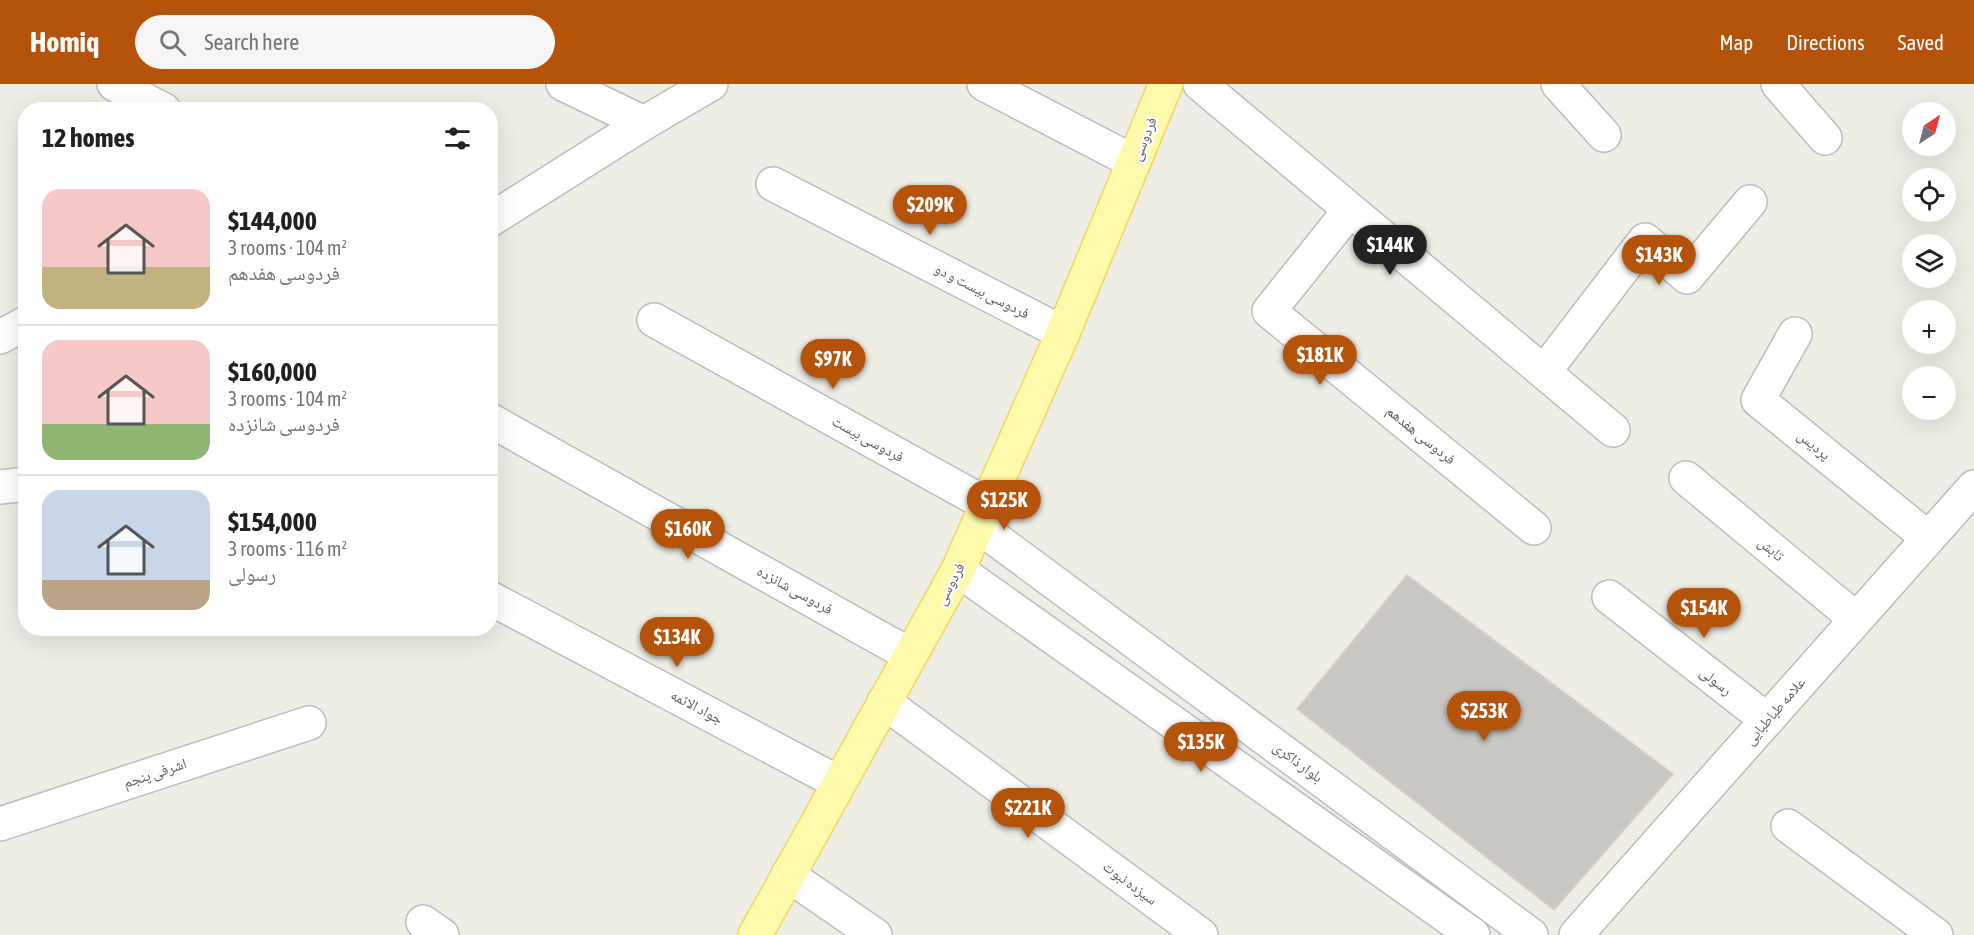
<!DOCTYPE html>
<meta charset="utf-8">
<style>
body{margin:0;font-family:"Asap Condensed","Noto Naskh Arabic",sans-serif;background:#f6f6f6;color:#202124;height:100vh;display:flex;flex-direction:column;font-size:22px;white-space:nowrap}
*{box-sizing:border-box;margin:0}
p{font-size:20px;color:#757577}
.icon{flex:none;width:33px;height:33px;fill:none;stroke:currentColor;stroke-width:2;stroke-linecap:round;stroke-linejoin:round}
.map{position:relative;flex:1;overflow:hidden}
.sheet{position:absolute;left:18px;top:18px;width:480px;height:534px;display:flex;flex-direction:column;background:#fff;border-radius:24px;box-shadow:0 6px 24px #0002}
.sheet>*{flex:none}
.needle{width:39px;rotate:36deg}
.tools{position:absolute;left:1902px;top:18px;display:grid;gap:12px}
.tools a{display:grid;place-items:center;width:54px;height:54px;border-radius:50%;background:#fff;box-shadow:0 6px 24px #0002;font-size:30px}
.price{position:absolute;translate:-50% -51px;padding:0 14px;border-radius:21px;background:#b45309;color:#fff;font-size:20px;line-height:39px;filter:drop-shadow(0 2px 3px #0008)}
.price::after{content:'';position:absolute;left:50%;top:36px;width:18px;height:14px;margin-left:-9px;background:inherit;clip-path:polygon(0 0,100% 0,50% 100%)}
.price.selected{background:#222;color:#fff}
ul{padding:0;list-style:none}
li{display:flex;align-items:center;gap:18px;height:150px;padding:0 24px}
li+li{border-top:2px solid #e0e0e0}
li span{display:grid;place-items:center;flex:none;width:168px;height:120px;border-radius:18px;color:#555}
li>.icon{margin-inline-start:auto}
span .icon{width:72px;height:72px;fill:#fffc;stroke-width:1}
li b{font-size:26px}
h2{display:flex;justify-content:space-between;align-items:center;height:72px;padding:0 24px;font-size:26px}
header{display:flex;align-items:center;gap:36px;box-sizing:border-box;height:84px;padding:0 30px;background:#b45309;color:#fff}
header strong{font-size:28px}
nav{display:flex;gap:33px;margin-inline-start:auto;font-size:21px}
.search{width:420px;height:54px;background:#f6f6f6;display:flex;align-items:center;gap:15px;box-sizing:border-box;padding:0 21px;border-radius:33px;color:#757577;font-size:22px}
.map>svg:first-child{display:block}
</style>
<header>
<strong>Homiq</strong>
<div class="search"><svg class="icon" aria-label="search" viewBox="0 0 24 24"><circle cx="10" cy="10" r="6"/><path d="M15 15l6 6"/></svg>Search here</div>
<nav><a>Map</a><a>Directions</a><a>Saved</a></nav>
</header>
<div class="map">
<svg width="1974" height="851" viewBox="0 0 1974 851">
<rect width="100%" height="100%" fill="#efeee5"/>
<polygon fill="#cac8c2" stroke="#d4d1c3" stroke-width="1.5" points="1407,491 1673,690 1554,826 1297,625"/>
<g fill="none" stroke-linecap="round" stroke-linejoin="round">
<g stroke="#babcc1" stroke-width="36">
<g id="minor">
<polyline points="114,0 164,26"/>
<polyline points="563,0 644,39"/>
<polyline points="984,0 1134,78"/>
<polyline points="1200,0 1613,346"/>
<polyline points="1558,0 1604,51"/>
<polyline points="1778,0 1825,54"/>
<polyline points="773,100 1063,249"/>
<polyline points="1350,126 1269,227 1534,444"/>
<polyline points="490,136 644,39 711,0"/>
<polyline points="654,236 988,421"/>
<polyline points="1795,250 1758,316 1928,454"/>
<polyline points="0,253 26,239"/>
<polyline points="1544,288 1645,156 1687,193 1750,118"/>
<polyline points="490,336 910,571"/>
<polyline points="1686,394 1856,535"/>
<polyline points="0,403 26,400"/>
<polyline points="978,442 1531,851"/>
<polyline points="958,486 1473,851"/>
<polyline points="1609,513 1767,636"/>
<polyline points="490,514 839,699"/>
<polyline points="884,618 1201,851"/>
<polyline points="0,740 309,639"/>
<polyline points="1788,742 1936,851"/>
<polyline points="788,791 875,851"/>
<polyline points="423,838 442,851"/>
<polyline points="1576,851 1974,403"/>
</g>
</g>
<g stroke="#f3d65b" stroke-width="36">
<polyline id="major" points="755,851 958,486 1063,249 1166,0"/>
</g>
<use href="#minor" stroke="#fff" stroke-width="33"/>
<use href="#major" stroke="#fff9ab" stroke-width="33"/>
</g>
<g text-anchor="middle" stroke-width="4.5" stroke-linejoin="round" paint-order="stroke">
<g font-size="15" fill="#5d6066" stroke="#fff">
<text transform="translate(1144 55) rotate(-68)" y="5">فردوسی</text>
<text transform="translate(982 207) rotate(27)" y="5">فردوسی بیست و دو</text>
<text transform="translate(1421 351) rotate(39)" y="5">فردوسی هفدهم</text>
<text transform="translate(868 355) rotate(29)" y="5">فردوسی بیست</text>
<text transform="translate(1814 361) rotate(39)" y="5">پردیس</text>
<text transform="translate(1771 465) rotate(40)" y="5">تابش</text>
<text transform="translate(950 500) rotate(-62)" y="5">فردوسی</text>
<text transform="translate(795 506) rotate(29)" y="5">فردوسی شانزده</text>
<text transform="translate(1716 597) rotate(38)" y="5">رسولی</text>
<text transform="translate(697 623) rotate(28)" y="5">جواد الائمه</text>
<text transform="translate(1775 627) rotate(-49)" y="5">علامه طباطبایی</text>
<text transform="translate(1298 678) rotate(37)" y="5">بلوار ذاکری</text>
<text transform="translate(155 689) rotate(-18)" y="5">اشرفی پنجم</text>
<text transform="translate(1130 799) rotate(36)" y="5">سیزده نبوت</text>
</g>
</g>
</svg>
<div class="tools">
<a><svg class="needle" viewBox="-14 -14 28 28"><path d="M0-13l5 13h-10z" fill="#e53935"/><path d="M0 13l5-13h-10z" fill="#757577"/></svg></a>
<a><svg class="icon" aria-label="locate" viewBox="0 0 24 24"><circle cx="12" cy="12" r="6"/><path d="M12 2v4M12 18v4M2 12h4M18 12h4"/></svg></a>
<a><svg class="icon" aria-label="layers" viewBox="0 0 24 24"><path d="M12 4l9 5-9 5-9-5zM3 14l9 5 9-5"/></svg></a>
<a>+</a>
<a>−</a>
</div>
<b class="price" style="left:930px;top:152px">$209K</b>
<b class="price selected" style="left:1390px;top:192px">$144K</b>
<b class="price" style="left:1659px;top:202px">$143K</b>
<b class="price" style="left:1320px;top:302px">$181K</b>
<b class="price" style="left:833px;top:306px">$97K</b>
<b class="price" style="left:1004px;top:447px">$125K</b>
<b class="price" style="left:688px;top:476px">$160K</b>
<b class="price" style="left:1704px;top:555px">$154K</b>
<b class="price" style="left:677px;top:584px">$134K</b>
<b class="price" style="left:1484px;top:658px">$253K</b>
<b class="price" style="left:1201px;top:689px">$135K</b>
<b class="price" style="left:1028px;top:755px">$221K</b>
<section class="sheet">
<h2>12 homes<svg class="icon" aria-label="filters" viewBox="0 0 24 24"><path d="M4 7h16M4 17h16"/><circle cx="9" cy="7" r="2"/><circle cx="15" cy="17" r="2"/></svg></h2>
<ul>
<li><span style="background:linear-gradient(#f6c9c9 65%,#c2b280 0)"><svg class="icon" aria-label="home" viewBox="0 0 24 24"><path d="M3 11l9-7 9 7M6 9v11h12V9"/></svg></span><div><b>$144,000</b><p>3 rooms · 104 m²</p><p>فردوسی هفدهم</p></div></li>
<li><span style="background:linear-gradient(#f6c9c9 70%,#8fb573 0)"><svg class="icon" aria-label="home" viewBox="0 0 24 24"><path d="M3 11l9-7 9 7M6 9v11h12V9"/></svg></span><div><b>$160,000</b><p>3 rooms · 104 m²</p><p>فردوسی شانزده</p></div></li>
<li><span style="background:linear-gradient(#c9d6e8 75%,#b9a48a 0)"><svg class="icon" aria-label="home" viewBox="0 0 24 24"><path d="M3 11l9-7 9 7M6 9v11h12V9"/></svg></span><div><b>$154,000</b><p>3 rooms · 116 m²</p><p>رسولی</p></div></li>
</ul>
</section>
</div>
